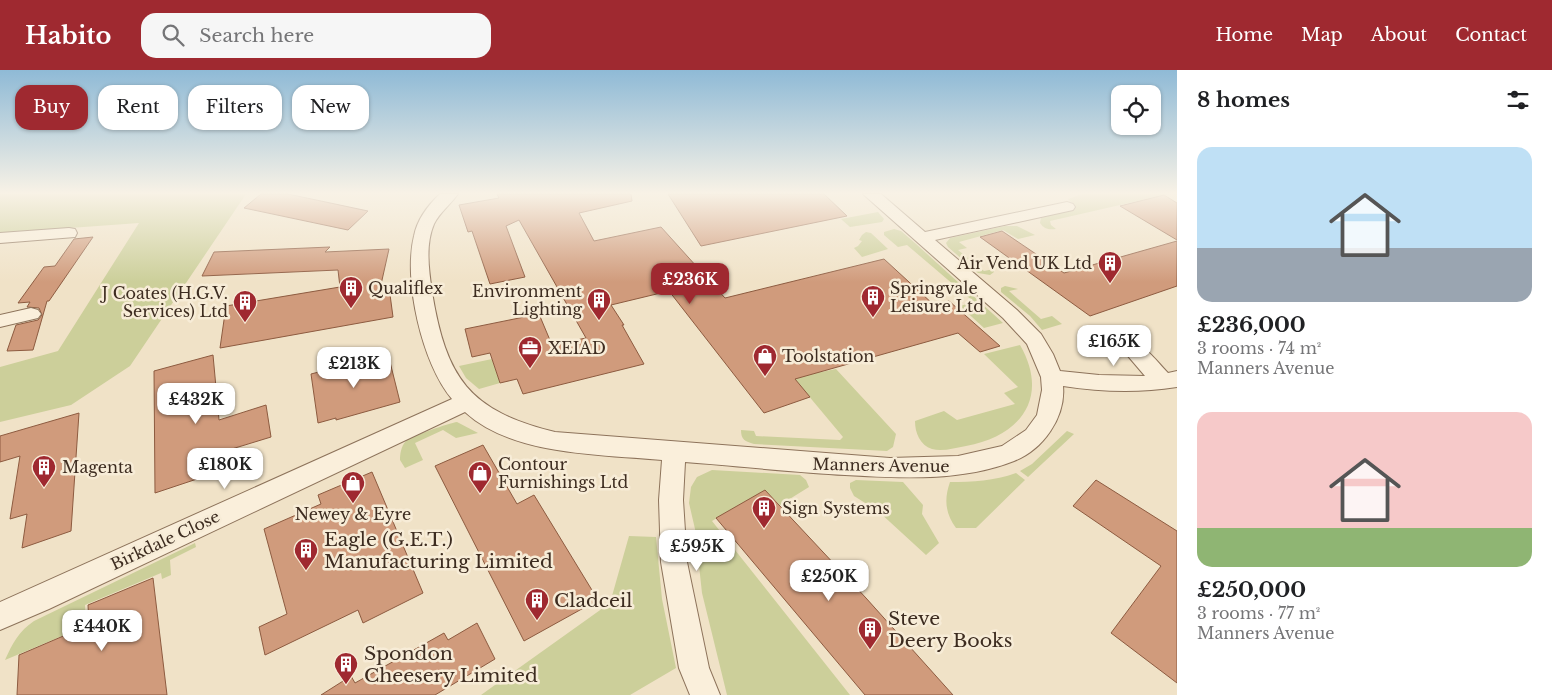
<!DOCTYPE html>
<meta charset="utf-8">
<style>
body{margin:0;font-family:"Libre Baskerville",serif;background:#f6f6f6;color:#202124;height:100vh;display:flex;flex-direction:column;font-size:19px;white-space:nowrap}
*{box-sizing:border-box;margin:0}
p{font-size:16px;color:#757577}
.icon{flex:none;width:28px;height:28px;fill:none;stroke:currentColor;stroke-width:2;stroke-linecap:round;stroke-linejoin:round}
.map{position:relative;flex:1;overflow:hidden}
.sheet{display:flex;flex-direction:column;background:#fff;width:375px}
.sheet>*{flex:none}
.guide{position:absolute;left:15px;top:15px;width:475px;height:45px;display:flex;gap:10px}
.buttons{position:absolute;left:1111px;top:15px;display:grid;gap:10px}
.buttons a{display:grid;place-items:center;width:50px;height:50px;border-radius:10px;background:#fff;box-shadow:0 1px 4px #0004;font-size:25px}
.price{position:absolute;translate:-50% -42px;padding:0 11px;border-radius:10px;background:#fff;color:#222;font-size:16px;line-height:32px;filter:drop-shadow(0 1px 2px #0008)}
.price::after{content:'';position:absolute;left:50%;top:30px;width:15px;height:11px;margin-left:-8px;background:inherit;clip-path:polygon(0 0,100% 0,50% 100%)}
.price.active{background:#9f2930;color:#fff}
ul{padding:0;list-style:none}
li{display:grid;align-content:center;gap:10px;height:265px;padding:0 20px}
li span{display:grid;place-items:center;height:155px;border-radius:15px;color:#555}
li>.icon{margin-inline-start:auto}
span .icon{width:90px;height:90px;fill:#fffc;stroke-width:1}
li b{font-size:21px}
h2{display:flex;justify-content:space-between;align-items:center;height:60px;padding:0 20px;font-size:21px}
.pill{padding:0 18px;border-radius:15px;background:#fff;box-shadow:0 1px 4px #0004;font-size:18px;line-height:45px}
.pill.active{background:#9f2930;color:#fff}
header{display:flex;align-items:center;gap:30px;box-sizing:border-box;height:70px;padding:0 25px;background:#9f2930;color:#fff}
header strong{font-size:24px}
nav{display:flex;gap:28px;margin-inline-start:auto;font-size:18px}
.search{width:350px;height:45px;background:#f6f6f6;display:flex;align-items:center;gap:12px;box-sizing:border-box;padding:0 18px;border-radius:15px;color:#757577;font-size:19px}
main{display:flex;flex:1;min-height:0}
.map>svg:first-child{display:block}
</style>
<header>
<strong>Habito</strong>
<div class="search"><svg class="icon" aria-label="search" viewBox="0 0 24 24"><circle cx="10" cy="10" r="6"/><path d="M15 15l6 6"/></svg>Search here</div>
<nav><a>Home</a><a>Map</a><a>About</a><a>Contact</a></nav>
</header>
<main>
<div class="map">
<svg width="1177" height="625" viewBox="0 0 1177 625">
<rect width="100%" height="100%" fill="#f0e2c7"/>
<g fill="#cccf9a">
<polygon points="0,124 246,124 130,296 71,335 0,352 0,297 58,281 139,153 0,163"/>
<path d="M1082 124H1168L1050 151 1051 155 1056 159C1049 160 1044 159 1040 153L1041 148 1071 140 1075 136 1068 129Z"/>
<polygon points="878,142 884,149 882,152 850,157 841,149"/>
<polygon points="1005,156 1017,156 1035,165 1018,169 1003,160 959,172 967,178 958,180 984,201 994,199 994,202 990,205 978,203 948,177 946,173 950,168"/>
<polygon points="894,159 901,161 915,173 1003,253 984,258 960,236 974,232 907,175 898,177 884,165 884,162"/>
<polygon points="866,162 871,163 888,179 862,187 854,178 858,176 862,171 859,170 862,165"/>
<polygon points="1005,216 1018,219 1009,221 1041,249 1052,246 1062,254 1042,260 1030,246 1001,222 1001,218"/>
<path d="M753 221 821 302 836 299 896 364 893 377 887 381 754 374C745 371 741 370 741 360L754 361 756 366 840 370 843 367 727 228Z"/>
<path d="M1020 275C1050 327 1021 366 966 376 955 378 942 382 932 379 920 375 915 363 915 351L944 341 957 350 1015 334 1004 323 1018 317 984 284Z"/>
<polygon points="492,289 500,313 479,319 466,308 459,296"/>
<path d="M457 352 478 363 456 368 443 360 415 373 423 390 405 398 400 390C400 384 401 376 406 371 412 366 449 353 457 352Z"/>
<polygon points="1067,361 1074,364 1028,407 1020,401 1032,394"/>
<polygon points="712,400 800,405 806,410 809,417 780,435 765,420 712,451 850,625 727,625 702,523 695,459 689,433 691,417 697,407"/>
<path d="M1016 403 1025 410 976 458H956C945 443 944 429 950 412 973 412 994 411 1016 403Z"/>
<polygon points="856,410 903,412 923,435 922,444 939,473 926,485 878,441 854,426 850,418 850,413"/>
<polygon points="629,466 656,467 662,529 676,598 630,625 481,625 610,533"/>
<path d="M195 473 196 477 170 490 171 505 162 509 161 503 85 535 86 556 5 590C12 574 19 561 34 551Z"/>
</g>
<g fill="#d09b7c" stroke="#8d5b40">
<polygon points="261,124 288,124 368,141 348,160 244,138"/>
<polygon points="497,124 631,124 632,131 579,143 594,171 661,157 725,228 884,189 934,235 949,231 1000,276 980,282 958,263 795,309 810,327 764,343 669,221 611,235 624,255 622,255 644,294 523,324 517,309 500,313 490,283 472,287 465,259 539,244 552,275 586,268 519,150 506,156 525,207 490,214 472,161 468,162 459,135 499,128"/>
<polygon points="668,124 824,124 847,146 701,176"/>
<polygon points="1164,125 1177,133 1177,170 1120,136"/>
<polygon points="1002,161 1064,203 1177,171 1177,216 1090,246 980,167"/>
<polygon points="93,167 49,231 47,231 33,280 7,281 16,255 38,250 42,245 39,238 27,237 30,232 18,233 44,197 55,196 74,169"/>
<polygon points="330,177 325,182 389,179 380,219 389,217 393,247 220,278 226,236 340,217 338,200 202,206 214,182"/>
<polygon points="388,284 400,332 336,350 336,348 318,353 311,304"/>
<polygon points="213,285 219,350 266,335 271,367 222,382 224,400 155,423 154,301"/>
<polygon points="79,343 71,461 22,478 27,444 10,449 20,386 0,392 0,366"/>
<polygon points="483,375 517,434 534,425 598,530 524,571 435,396"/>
<polygon points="372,402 423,523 363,553 358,540 265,585 259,557 287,544 264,459 321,434 318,425"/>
<polygon points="1096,410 1177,461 1177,613 1111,563 1161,496 1073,436"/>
<polygon points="765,420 866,528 953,625 865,625 716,448"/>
<polygon points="153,508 167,625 17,625 19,585 89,555 88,535"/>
<polygon points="477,553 495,589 435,625 321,625 351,606 355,613 444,563 448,570"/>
</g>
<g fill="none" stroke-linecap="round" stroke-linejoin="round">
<g stroke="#8d735b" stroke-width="2">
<g id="minor">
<path d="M440 124H458C450 135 440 142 434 154 425 175 429 201 432 222 446 308 469 341 555 362L890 388 958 386 1002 376 1026 360 1037 345 1042 320 1041 307 1027 274 1003 248 863 124H881L925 162 1067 132 1073 134 1075 137 1073 140 935 170 1017 240 1041 264 1053 284 1060 301 1099 305 1145 306 1122 279 1125 274C1142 269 1156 291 1168 303L1177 301V317C1139 323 1102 322 1063 316 1066 347 1043 380 1014 391 961 412 900 408 845 405 791 402 738 396 685 392L683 430 687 492 709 598 720 625H690L679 598 661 492 659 430 662 390C600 384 513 386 465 342L49 539 0 560V532L452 329C422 294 403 210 414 166 417 150 428 135 440 124Z"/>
<polygon points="69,158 75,159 77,163 75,167 0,173 0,163"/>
<polygon points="31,238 38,240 41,244 38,248 0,257 0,245"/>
</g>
</g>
<use href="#minor" fill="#faefdb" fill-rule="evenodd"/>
</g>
<linearGradient id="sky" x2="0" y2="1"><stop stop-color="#8fbad6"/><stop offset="0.58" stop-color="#f8f2e6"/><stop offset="1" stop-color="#f8f2e6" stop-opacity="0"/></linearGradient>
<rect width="1177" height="212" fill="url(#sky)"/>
<defs>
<g id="building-pin" transform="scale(1.25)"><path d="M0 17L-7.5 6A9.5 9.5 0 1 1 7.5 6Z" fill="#9f2930" stroke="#f7ecd7"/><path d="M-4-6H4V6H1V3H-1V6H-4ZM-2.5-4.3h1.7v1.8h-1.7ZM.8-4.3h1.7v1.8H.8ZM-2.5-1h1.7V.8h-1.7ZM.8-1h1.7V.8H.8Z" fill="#fff"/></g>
<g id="office-pin" transform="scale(1.25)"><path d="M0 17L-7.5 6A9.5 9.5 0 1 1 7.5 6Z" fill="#9f2930" stroke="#f7ecd7"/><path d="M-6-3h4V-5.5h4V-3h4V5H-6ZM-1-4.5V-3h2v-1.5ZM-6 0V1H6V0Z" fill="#fff"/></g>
<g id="shop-pin" transform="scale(1.25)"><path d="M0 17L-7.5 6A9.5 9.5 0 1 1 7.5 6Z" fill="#9f2930" stroke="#f7ecd7"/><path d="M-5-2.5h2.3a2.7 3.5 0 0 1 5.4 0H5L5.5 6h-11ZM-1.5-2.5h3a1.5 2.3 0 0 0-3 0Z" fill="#fff"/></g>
</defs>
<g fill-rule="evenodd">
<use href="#building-pin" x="1110" y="193"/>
<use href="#building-pin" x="351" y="218"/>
<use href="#building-pin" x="873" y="227"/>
<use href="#building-pin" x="599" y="230"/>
<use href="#building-pin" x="245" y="232"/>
<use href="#office-pin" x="530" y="278"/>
<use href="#shop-pin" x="765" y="286"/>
<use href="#building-pin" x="44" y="397"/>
<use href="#shop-pin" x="480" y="403"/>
<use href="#shop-pin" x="353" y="413"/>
<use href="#building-pin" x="764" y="438"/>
<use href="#building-pin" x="306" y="480"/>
<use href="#building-pin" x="537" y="530"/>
<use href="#building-pin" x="870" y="559"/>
<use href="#building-pin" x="346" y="594"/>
</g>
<g text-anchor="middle" stroke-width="5" stroke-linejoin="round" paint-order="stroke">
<g font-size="16" fill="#3d2c20" stroke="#f7ecd7" text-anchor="start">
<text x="1092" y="199" text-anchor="end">Air Vend UK Ltd</text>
<text x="368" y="224">Qualiflex</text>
<text x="890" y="224">Springvale<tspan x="890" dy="18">Leisure Ltd</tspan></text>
<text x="582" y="227" text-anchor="end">Environment<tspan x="582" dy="18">Lighting</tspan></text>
<text x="228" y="229" text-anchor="end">J Coates (H.G.V.<tspan x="228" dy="18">Services) Ltd</tspan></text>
<text x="548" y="284">XEIAD</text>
<text x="782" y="292">Toolstation</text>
<text x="498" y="400">Contour<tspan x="498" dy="18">Furnishings Ltd</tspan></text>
<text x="62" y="403">Magenta</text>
<text x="782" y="444">Sign Systems</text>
<text x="353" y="450" text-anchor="middle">Newey &amp; Eyre</text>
</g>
<g font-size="16" fill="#3d2c20" stroke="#f7ecd7">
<text transform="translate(881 395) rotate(1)" y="6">Manners Avenue</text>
<text transform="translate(165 470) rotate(-25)" y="6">Birkdale Close</text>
</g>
<g font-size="19" fill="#3d2c20" stroke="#f7ecd7" text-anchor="start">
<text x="324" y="476">Eagle (G.E.T.)<tspan x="324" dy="22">Manufacturing Limited</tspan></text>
<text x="554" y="537">Cladceil</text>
<text x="888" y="555">Steve<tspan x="888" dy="22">Deery Books</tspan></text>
<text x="364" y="590">Spondon<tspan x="364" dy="22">Cheesery Limited</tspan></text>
</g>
</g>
</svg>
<div class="buttons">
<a><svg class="icon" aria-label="locate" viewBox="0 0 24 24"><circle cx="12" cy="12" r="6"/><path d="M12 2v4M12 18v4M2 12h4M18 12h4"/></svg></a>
</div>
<b class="price active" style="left:690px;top:235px">£236K</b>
<b class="price" style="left:1114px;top:297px">£165K</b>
<b class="price" style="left:354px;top:319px">£213K</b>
<b class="price" style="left:196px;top:355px">£432K</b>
<b class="price" style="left:225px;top:420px">£180K</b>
<b class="price" style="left:697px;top:502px">£595K</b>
<b class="price" style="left:829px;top:532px">£250K</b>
<b class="price" style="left:102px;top:582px">£440K</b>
<div class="guide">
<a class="pill active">Buy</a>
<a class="pill">Rent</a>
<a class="pill">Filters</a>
<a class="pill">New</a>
</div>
</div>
<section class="sheet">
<h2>8 homes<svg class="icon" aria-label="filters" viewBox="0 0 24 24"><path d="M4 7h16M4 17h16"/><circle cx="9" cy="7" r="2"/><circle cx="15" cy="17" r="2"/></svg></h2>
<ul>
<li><span style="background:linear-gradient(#bfe0f5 65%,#9aa5b1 0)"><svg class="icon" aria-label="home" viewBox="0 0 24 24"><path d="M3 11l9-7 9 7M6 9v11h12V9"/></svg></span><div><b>£236,000</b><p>3 rooms · 74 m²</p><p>Manners Avenue</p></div></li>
<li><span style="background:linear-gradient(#f6c9c9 75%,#8fb573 0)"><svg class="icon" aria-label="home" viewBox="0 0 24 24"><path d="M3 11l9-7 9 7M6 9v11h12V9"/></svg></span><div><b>£250,000</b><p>3 rooms · 77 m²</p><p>Manners Avenue</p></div></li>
</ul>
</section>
</main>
